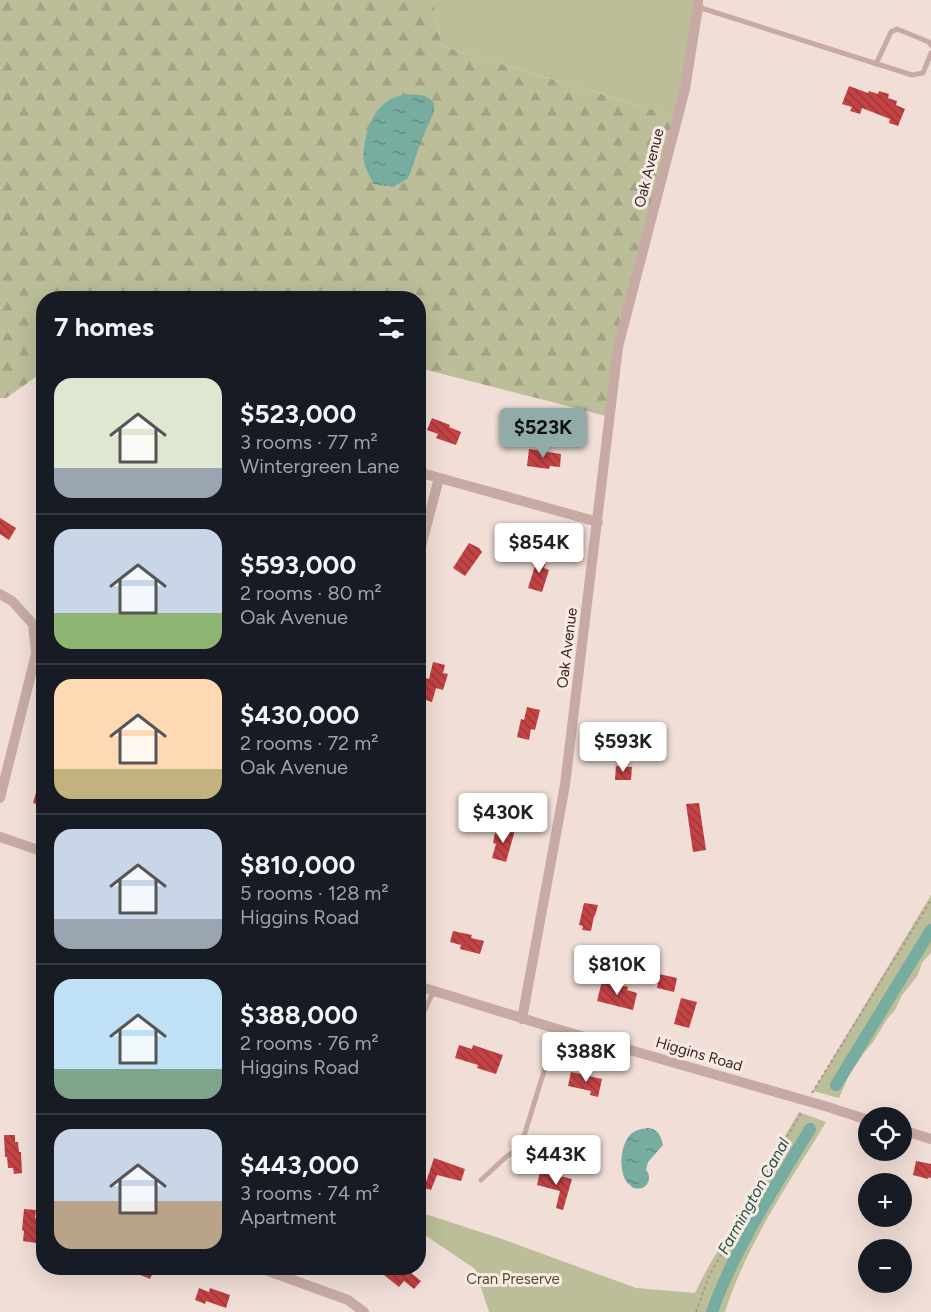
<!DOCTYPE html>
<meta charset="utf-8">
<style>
body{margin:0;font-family:Figtree,sans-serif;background:#242831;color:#f1f3f6;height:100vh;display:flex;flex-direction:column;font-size:22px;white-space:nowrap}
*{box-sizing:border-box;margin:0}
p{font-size:20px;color:#9ea1a6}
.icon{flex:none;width:33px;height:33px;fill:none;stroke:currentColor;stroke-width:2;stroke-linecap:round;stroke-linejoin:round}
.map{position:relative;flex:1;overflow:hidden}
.panel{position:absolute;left:36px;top:291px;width:390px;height:984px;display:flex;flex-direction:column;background:#171b24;border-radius:24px;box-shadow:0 6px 24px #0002}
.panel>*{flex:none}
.tools{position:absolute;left:858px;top:1107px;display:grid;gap:12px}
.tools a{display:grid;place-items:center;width:54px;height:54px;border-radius:50%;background:#171b24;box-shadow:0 6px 24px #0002;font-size:30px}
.price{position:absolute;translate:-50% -51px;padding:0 14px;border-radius:6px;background:#fff;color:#222;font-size:20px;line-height:39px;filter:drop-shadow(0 2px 3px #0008)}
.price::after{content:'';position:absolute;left:50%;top:36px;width:18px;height:14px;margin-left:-9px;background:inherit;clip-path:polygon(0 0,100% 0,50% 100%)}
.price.on{background:#91aba8;color:#111}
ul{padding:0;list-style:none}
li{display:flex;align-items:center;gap:18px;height:150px;padding:0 18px}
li+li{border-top:2px solid #363941}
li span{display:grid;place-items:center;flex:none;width:168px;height:120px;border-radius:18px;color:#555}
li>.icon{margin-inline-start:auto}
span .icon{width:72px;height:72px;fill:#fffc;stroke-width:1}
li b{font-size:26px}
h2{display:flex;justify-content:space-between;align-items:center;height:72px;padding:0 18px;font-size:26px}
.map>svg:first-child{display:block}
</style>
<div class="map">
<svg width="931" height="1312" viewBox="0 0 931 1312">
<defs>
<pattern id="forest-firs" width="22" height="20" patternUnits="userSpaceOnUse" patternTransform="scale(1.5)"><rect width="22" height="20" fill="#bbbe98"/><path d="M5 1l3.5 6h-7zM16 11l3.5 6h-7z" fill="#a1a383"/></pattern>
<pattern id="water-ripples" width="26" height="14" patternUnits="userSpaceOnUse" patternTransform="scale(1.5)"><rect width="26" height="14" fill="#77aca0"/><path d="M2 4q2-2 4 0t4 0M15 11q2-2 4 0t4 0" fill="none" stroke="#628c82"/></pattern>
<pattern id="building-back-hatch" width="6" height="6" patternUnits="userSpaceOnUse" patternTransform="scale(1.5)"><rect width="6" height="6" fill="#c34244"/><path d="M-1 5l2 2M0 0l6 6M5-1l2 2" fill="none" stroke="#9f3739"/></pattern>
</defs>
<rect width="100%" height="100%" fill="#f0ded7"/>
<g fill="#bbbe98">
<polygon points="433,0 698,0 677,117 442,46"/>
<polygon points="931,895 931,953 922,962 918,975 902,995 895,1010 887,1019 873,1042 864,1053 849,1075 839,1098 813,1091"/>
<path d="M799 1112 826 1122C789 1183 747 1243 725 1312H489L475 1269 419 1231V1212L499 1238 636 1288 695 1293 706 1271Z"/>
</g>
<polygon fill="url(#forest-firs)" points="0,0 433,0 442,46 677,117 618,347 610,417 419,368 418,298 44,298 43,372 6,398 0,398"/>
<g fill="url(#water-ripples)">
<path d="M406 94 422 95 429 98 434 103V112L421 141 411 171 408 178 393 187 373 184C371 178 367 172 365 166 360 149 369 115 384 104 390 98 398 96 406 94Z"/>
<path d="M648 1128C658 1129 661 1136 663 1145L648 1162 646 1170C651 1175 650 1185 642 1188 639 1189 636 1188 633 1188 633 1187 626 1182 626 1181 619 1169 620 1146 630 1135 635 1130 641 1129 648 1128Z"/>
</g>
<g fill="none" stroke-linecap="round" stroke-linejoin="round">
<g stroke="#77aca0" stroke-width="12">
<polyline points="836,1085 931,930"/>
<path d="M712 1312C735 1247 774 1189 810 1129"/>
</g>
</g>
<g fill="url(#building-back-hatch)">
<polygon points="849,86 868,93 869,91 878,94 879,91 889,94 888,98 897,101 896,105 905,109 898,126 889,123 890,119 862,108 860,114 850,111 852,107 842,104"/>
<polygon points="432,418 450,425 449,427 461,432 456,445 436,438 438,434 427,430"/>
<polygon points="529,449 561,454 560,467 550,466 549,469 527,466"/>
<polygon points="0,518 16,528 9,540 0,534"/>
<polygon points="469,543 479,548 482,552 465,576 453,568"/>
<polygon points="536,554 548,557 544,568 549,570 542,592 528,588 535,566 533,565"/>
<polygon points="433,662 445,665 443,673 448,674 443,690 436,688 432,702 419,698 425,678 429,679"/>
<polygon points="527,707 540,710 535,730 531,729 529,740 517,737 521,719 524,720"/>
<polygon points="605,735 622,736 620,758 604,757"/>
<polygon points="616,766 632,767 631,780 615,780"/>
<polygon points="41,775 44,776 44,806 33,803"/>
<polygon points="699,803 706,850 693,852 686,804"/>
<polygon points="503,827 515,830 506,862 492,858 496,844 493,843 495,833 501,835"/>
<polygon points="584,903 598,905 595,916 594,916 591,931 582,930 583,926 579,925"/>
<polygon points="453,931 472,935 471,938 484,941 480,954 460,949 461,945 450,942"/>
<polygon points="659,974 677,978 674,992 657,988"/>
<polygon points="602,981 628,987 627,990 637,993 633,1010 597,1001"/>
<polygon points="681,998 697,1002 689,1028 674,1024"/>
<polygon points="459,1045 472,1049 473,1045 503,1055 496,1074 477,1068 478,1065 455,1058"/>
<polygon points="571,1072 602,1079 598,1097 590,1095 591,1091 568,1086"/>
<polygon points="4,1135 15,1135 15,1142 18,1142 19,1152 21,1152 22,1173 14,1174 13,1168 8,1168 7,1157 5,1157"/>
<polygon points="434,1158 465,1169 461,1181 437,1175 431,1190 424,1188"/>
<polygon points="916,1161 931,1164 931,1178 929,1177 928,1179 913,1175"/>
<polygon points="540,1171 572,1179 563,1210 556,1208 560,1191 537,1185"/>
<polygon points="24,1209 36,1210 35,1218 42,1219 41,1229 38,1228 36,1243 23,1241 24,1231 22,1230"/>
<polygon points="124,1268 155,1268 150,1279"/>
<polygon points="390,1268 405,1268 421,1281 414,1289 404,1281 399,1287 384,1275"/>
<polygon points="199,1288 209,1292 210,1288 230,1295 226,1308 206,1301 205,1304 195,1300"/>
</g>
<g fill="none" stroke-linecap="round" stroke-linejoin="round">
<g stroke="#b3948e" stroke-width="2" stroke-dasharray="3 3" stroke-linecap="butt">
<polyline points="812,1093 931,900"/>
<polyline points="696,1312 709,1276 802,1111"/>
</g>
<g stroke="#c7aaa4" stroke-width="5">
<polyline points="698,7 912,75 923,73 931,53"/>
<polyline points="876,64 891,32 897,29 929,42 931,45"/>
<polyline points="418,1025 434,990"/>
<polyline points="481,1180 507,1156 520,1149 557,1029"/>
</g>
<g stroke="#c7aaa4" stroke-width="10">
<polyline points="418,472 598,522"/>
<polyline points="418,558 439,478"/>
<polyline points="0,594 12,601 33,624 36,654 0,798"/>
<polyline points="0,837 44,852"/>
<polyline points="418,986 557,1029 828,1107 868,1120"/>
<polyline points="522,1019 565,785 618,347 685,89 698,7 698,0"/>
<polyline points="902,1130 931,1139"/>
<polyline points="260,1268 348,1300 364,1312"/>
</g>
</g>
<g text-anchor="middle" stroke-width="6" stroke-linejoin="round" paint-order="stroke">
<g font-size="15" fill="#332625" stroke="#f8e9e3">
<text transform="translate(649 168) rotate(-76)" y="5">Oak Avenue</text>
<text transform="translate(567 648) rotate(-83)" y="5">Oak Avenue</text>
<text transform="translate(699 1054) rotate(16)" y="5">Higgins Road</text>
</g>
<g font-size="15" fill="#4c502a" stroke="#f8e9e3">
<text x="513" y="1284">Cran Preserve</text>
</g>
<g font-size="16" font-style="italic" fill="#1c5348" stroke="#f8e9e3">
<text transform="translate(753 1196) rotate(-61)" y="6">Farmington Canal</text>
</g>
</g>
</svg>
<div class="tools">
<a><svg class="icon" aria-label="locate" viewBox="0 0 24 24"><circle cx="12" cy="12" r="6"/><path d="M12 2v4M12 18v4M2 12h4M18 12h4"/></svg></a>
<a>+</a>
<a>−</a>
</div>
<b class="price on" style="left:543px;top:459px">$523K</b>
<b class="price" style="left:539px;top:574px">$854K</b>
<b class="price" style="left:623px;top:773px">$593K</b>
<b class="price" style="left:503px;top:844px">$430K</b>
<b class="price" style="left:617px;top:996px">$810K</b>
<b class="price" style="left:586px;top:1083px">$388K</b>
<b class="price" style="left:556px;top:1186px">$443K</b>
<section class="panel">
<h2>7 homes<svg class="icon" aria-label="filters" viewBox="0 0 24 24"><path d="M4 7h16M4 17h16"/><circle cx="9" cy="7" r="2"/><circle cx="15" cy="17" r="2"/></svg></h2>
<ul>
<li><span style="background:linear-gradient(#dfe7d0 75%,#9aa5b1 0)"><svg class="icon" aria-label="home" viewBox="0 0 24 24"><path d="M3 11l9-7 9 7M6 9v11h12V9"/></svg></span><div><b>$523,000</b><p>3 rooms · 77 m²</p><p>Wintergreen Lane</p></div></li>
<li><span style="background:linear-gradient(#c9d6e8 70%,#8fb573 0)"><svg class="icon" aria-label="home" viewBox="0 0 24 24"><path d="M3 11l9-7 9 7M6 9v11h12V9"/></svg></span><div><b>$593,000</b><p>2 rooms · 80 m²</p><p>Oak Avenue</p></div></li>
<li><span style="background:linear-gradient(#ffd9b3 75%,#c2b280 0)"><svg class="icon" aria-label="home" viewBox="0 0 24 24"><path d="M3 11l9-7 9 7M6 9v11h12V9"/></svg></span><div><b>$430,000</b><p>2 rooms · 72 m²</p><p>Oak Avenue</p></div></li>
<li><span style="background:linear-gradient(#c9d6e8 75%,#9aa5b1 0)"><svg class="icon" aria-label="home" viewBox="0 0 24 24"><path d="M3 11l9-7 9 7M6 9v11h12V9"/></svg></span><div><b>$810,000</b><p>5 rooms · 128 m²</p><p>Higgins Road</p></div></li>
<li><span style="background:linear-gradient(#bfe0f5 75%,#7fa58c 0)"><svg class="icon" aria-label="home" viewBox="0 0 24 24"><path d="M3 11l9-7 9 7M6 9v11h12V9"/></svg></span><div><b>$388,000</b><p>2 rooms · 76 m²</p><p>Higgins Road</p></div></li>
<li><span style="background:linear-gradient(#c9d6e8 60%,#b9a48a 0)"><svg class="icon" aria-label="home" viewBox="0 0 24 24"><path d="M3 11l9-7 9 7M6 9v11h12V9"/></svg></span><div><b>$443,000</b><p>3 rooms · 74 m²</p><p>Apartment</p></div></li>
</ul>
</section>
</div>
